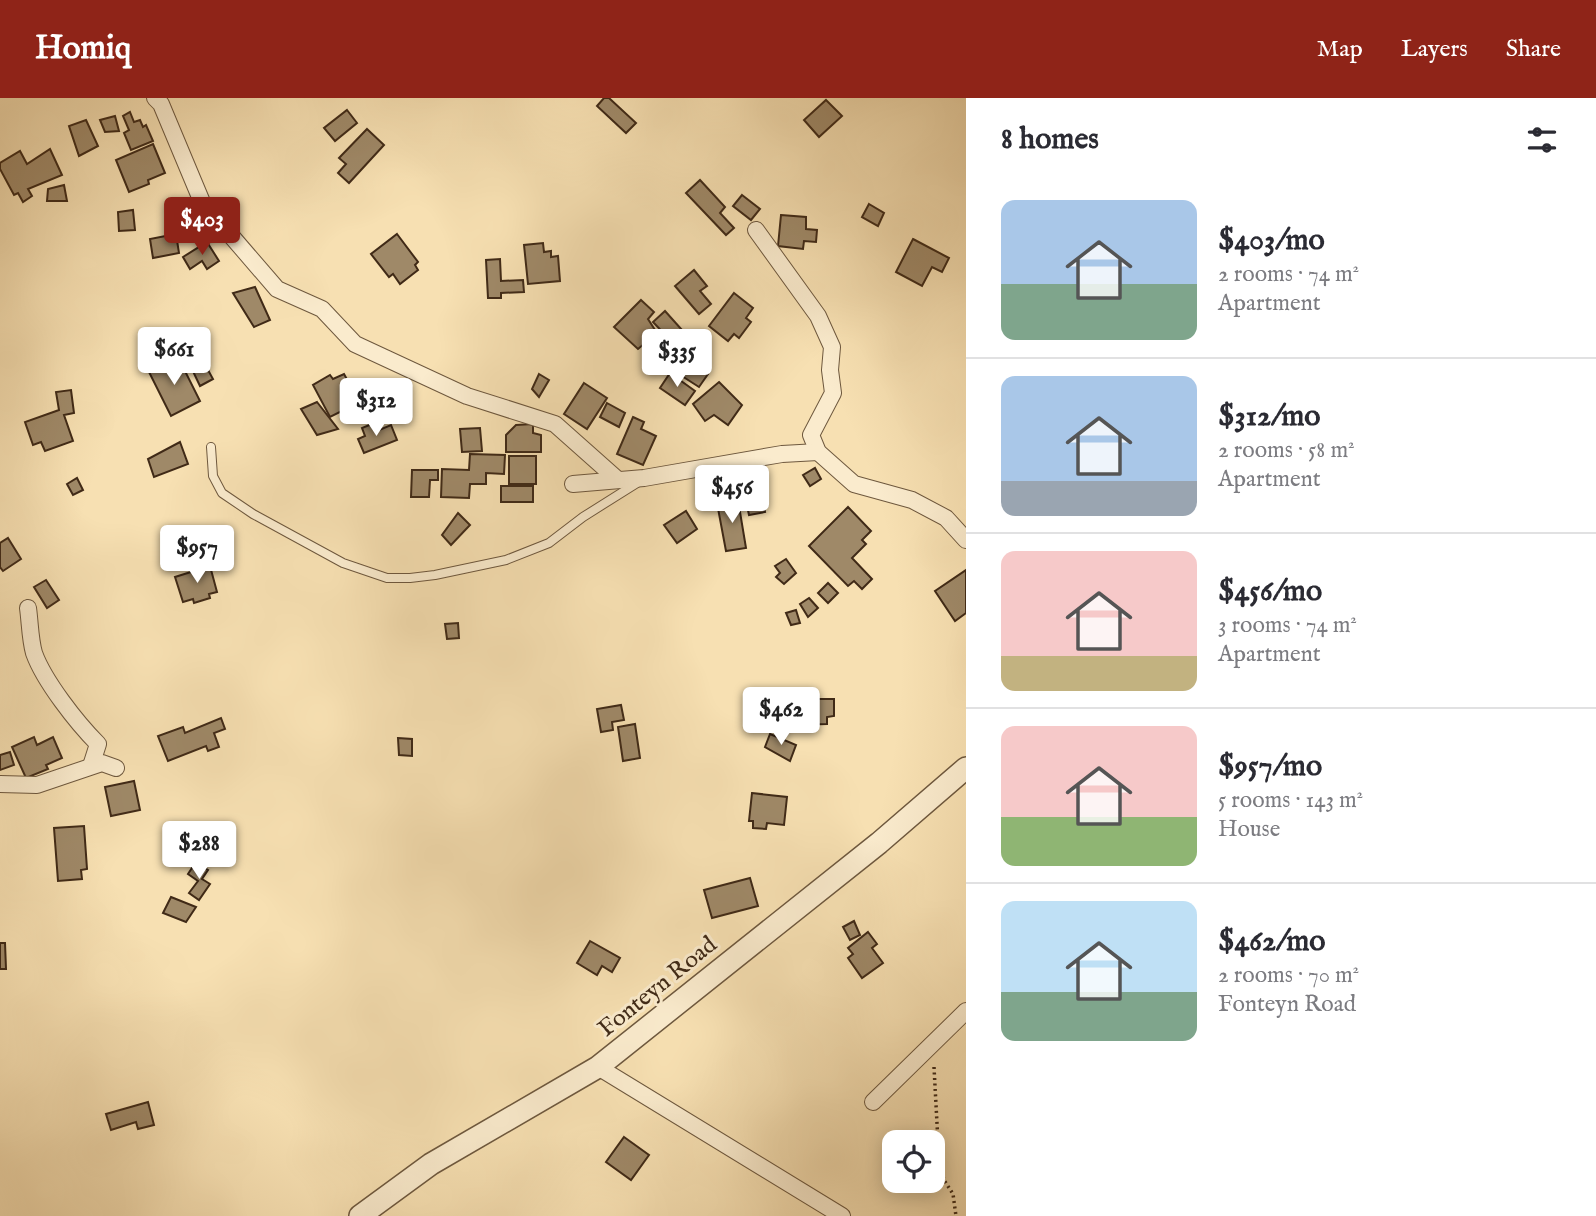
<!DOCTYPE html>
<meta charset="utf-8">
<style>
body{margin:0;font-family:"IM FELL English",serif;background:#f7f7f7;color:#2b2b33;height:100vh;display:flex;flex-direction:column;font-size:26px;white-space:nowrap}
*{box-sizing:border-box;margin:0}
p{font-size:23px;color:#7c7c81}
.icon{flex:none;width:38px;height:38px;fill:none;stroke:currentColor;stroke-width:2;stroke-linecap:round;stroke-linejoin:round}
.map{position:relative;flex:1;overflow:hidden}
.details{display:flex;flex-direction:column;background:#fff;width:630px}
.details>*{flex:none}
.fabs{position:absolute;left:882px;top:1032px;display:grid;gap:14px}
.fabs a{display:grid;place-items:center;width:63px;height:63px;border-radius:14px;background:#fff;box-shadow:0 4px 18px #0003;font-size:35px}
.price{position:absolute;translate:-50% -60px;padding:0 16px;border-radius:7px;background:#fff;color:#222;font-size:23px;line-height:46px;filter:drop-shadow(0 2px 4px #0008)}
.price::after{content:'';position:absolute;left:50%;top:42px;width:21px;height:16px;margin-left:-10px;background:inherit;clip-path:polygon(0 0,100% 0,50% 100%)}
.price.active{background:#8f2418;color:#fff}
ul{padding:0;list-style:none}
li{display:flex;align-items:center;gap:21px;height:175px;padding:0 35px}
li+li{border-top:2px solid #e1e1e2}
li span{display:grid;place-items:center;flex:none;width:196px;height:140px;border-radius:14px;color:#555}
li>.icon{margin-inline-start:auto}
span .icon{width:84px;height:84px;fill:#fffc;stroke-width:1}
li b{font-size:30px}
h2{display:flex;justify-content:space-between;align-items:center;height:84px;padding:0 35px;font-size:30px}
header{display:flex;align-items:center;gap:42px;box-sizing:border-box;height:98px;padding:0 35px;background:#8f2418;color:#fff}
header strong{font-size:33px}
nav{display:flex;gap:38px;margin-inline-start:auto;font-size:24px}
main{display:flex;flex:1;min-height:0}
.map>svg:first-child{display:block}
</style>
<header>
<strong>Homiq</strong>
<nav><a>Map</a><a>Layers</a><a>Share</a></nav>
</header>
<main>
<div class="map">
<svg width="966" height="1118" viewBox="0 0 966 1118">
<rect width="100%" height="100%" fill="#f7e0b2"/>
<filter id="stains"><feTurbulence type="fractalNoise" baseFrequency=".00286" numOctaves="4"/><feColorMatrix values="0 0 0 0 .2 0 0 0 0 .09 0 0 0 0 .02 0 0 0 .5 -.17"/></filter>
<radialGradient id="worn" r=".72"><stop offset=".6" stop-color="#630" stop-opacity="0"/><stop offset="1" stop-color="#630" stop-opacity=".3"/></radialGradient>
<g fill="#9f8968" stroke="#402a17" stroke-width="2">
<polygon points="604,0 609,0 636,25 626,35 597,8"/>
<polygon points="826,2 842,18 819,39 804,22"/>
<polygon points="347,12 357,25 335,43 324,30"/>
<polygon points="130,14 134,24 140,22 143,29 146,27 153,43 131,52 124,35 129,32 123,18"/>
<polygon points="115,18 119,33 105,34 100,22"/>
<polygon points="86,22 98,48 79,58 69,28"/>
<polygon points="367,31 384,47 349,85 338,75 346,66 339,60"/>
<polygon points="153,46 165,75 148,82 149,86 129,94 116,62"/>
<polygon points="50,51 62,77 28,91 32,98 23,104 18,95 14,97 0,71 0,65 20,53 27,66"/>
<polygon points="700,82 725,109 720,115 734,130 726,137 686,95"/>
<polygon points="64,87 67,103 47,103 48,91"/>
<polygon points="742,97 760,111 751,122 733,108"/>
<polygon points="869,106 884,115 878,128 862,119"/>
<polygon points="133,112 135,132 119,133 118,114"/>
<polygon points="781,117 806,119 806,131 817,132 816,144 804,143 803,151 778,148"/>
<polygon points="176,136 179,155 153,160 150,141"/>
<polygon points="397,136 418,164 415,167 418,172 400,186 393,176 389,179 371,156"/>
<polygon points="913,141 949,160 942,174 932,169 922,188 896,174"/>
<polygon points="207,144 219,163 207,171 202,163 190,171 183,159"/>
<polygon points="543,145 544,154 551,153 551,159 558,158 560,183 528,186 524,147"/>
<polygon points="500,161 501,183 523,182 524,194 501,195 501,200 488,200 486,162"/>
<polygon points="694,172 707,188 700,193 711,206 699,216 675,188"/>
<polygon points="255,189 270,222 254,229 233,195"/>
<polygon points="734,195 753,210 746,220 751,224 739,240 734,236 728,243 709,228"/>
<polygon points="641,202 654,214 648,221 657,235 638,251 614,229"/>
<polygon points="665,213 682,232 671,243 653,224"/>
<polygon points="680,258 708,276 699,289 671,271"/>
<polygon points="202,261 213,281 200,288 190,267"/>
<polygon points="164,262 167,270 180,263 200,303 171,318 147,270"/>
<polygon points="670,275 695,293 685,307 660,290"/>
<polygon points="344,276 355,296 346,301 348,310 330,319 313,287 330,277 333,281"/>
<polygon points="539,276 549,282 539,299 532,291"/>
<polygon points="719,284 742,307 728,327 714,317 705,323 693,306"/>
<polygon points="584,285 607,300 587,331 564,316"/>
<polygon points="71,292 74,315 64,317 73,343 45,353 41,344 33,347 25,324 59,312 56,294"/>
<polygon points="317,304 338,331 317,337 301,311"/>
<polygon points="607,305 625,315 619,329 600,319"/>
<polygon points="633,319 644,324 641,331 656,338 643,367 617,356"/>
<polygon points="374,325 377,333 391,327 397,342 364,355 358,341 365,338 362,330"/>
<polygon points="533,326 533,335 541,337 541,354 506,354 506,337 516,327"/>
<polygon points="480,330 482,353 462,354 460,331"/>
<polygon points="180,344 188,366 154,379 148,361"/>
<polygon points="470,356 505,357 504,376 486,375 486,386 470,386 469,400 441,399 442,371 469,372"/>
<rect x="509" y="358" width="27" height="28"/>
<polygon points="815,370 821,381 810,388 803,377"/>
<polygon points="412,372 438,372 438,382 430,382 429,399 411,399"/>
<polygon points="77,380 83,392 73,397 67,386"/>
<polygon points="759,386 765,414 749,417 743,389"/>
<rect x="501" y="388" width="32" height="16"/>
<polygon points="738,402 746,450 726,453 717,405"/>
<polygon points="848,409 871,433 862,442 866,446 852,460 872,481 862,491 854,483 848,488 809,448"/>
<polygon points="686,413 697,431 677,445 664,427"/>
<polygon points="458,415 470,427 451,447 442,437"/>
<polygon points="8,440 21,461 3,473 0,469 0,445"/>
<polygon points="786,461 796,475 784,486 776,479 780,475 775,468"/>
<polygon points="210,468 217,494 209,496 210,500 194,505 193,501 183,504 175,479"/>
<polygon points="966,472 966,515 955,523 935,493"/>
<polygon points="46,482 59,502 47,510 34,489"/>
<polygon points="828,485 838,495 828,505 818,495"/>
<polygon points="809,500 818,510 808,519 800,506"/>
<polygon points="796,512 800,525 791,527 786,515"/>
<polygon points="458,525 459,540 447,541 445,526"/>
<polygon points="806,594 806,601 834,601 834,618 827,619 827,626 791,627 791,595"/>
<polygon points="621,607 624,622 612,624 613,632 601,634 597,611"/>
<polygon points="221,620 225,631 214,635 219,649 208,653 206,648 168,663 158,638 183,629 185,635"/>
<polygon points="635,626 640,660 623,663 618,629"/>
<polygon points="770,636 796,647 790,663 765,649"/>
<polygon points="34,639 37,647 53,639 62,660 46,667 48,671 26,680 12,649"/>
<polygon points="398,640 412,641 412,658 399,657"/>
<polygon points="10,654 14,667 0,672 0,657"/>
<polygon points="134,683 140,712 111,718 105,689"/>
<polygon points="752,695 787,699 784,727 767,725 766,731 753,730 753,723 749,723"/>
<polygon points="84,728 87,771 81,772 82,781 58,783 54,730"/>
<polygon points="196,764 208,772 202,781 210,786 199,802 189,795 198,783 188,776"/>
<polygon points="750,780 758,808 712,820 704,792"/>
<polygon points="171,799 196,809 186,824 163,815"/>
<polygon points="854,823 860,837 850,842 843,829"/>
<polygon points="868,834 877,846 872,850 883,865 862,880 848,860 853,856 848,850"/>
<polygon points="590,843 620,860 612,874 602,868 597,877 577,865"/>
<polygon points="0,845 5,845 6,871 0,871"/>
<polygon points="148,1004 154,1027 138,1031 136,1024 111,1032 106,1016"/>
<polygon points="624,1039 649,1057 631,1082 606,1064"/>
</g>
<g fill="none" stroke-linecap="round" stroke-linejoin="round">
<g stroke="#6e583e" stroke-width="10">
<polyline id="service" points="211,349 213,378 222,395 253,416 343,465 387,480 410,480 435,477 506,462 549,445 583,419 637,385"/>
</g>
<g stroke="#6e583e" stroke-width="18">
<g id="minor">
<polyline points="155,0 161,6 202,104 277,191 322,211 355,246 467,298 555,326 618,382"/>
<polyline points="756,132 818,218 832,249 830,272 833,295 811,337 818,354 854,386 912,402 946,420 966,442"/>
<polyline points="573,386 644,380 782,356 818,354"/>
<path d="M28 510C30 524 30 541 34 555 44 583 77 625 98 646L91 668"/>
<polyline points="0,686 37,687 102,665 116,670"/>
<polyline points="598,969 842,1118"/>
<polyline points="873,1004 966,913"/>
</g>
</g>
<g stroke="#6e583e" stroke-width="24">
<polyline id="tertiary" points="360,1118 431,1066 598,969 879,745 966,670"/>
</g>
<polyline stroke="#402a17" stroke-width="3.5" stroke-dasharray="2 3.5" stroke-linecap="butt" points="934,969 939,1063 944,1082 953,1096 956,1118"/>
<use href="#service" stroke="#faebcd" stroke-width="8"/>
<use href="#minor" stroke="#faebcd" stroke-width="16"/>
<use href="#tertiary" stroke="#faebcd" stroke-width="21"/>
</g>
<g text-anchor="middle" stroke-width="6" stroke-linejoin="round" paint-order="stroke">
<g font-size="24" fill="#402a17" stroke="#faebcd">
<text transform="translate(657 888) rotate(-39)" y="8">Fonteyn Road</text>
</g>
</g>
<rect width="100%" height="100%" filter="url(#stains)"/>
<rect width="100%" height="100%" fill="url(#worn)"/>
</svg>
<div class="fabs">
<a><svg class="icon" aria-label="locate" viewBox="0 0 24 24"><circle cx="12" cy="12" r="6"/><path d="M12 2v4M12 18v4M2 12h4M18 12h4"/></svg></a>
</div>
<b class="price active" style="left:202px;top:159px">$403</b>
<b class="price" style="left:174px;top:289px">$661</b>
<b class="price" style="left:677px;top:291px">$335</b>
<b class="price" style="left:376px;top:340px">$312</b>
<b class="price" style="left:732px;top:427px">$456</b>
<b class="price" style="left:197px;top:487px">$957</b>
<b class="price" style="left:781px;top:649px">$462</b>
<b class="price" style="left:199px;top:783px">$288</b>
</div>
<section class="details">
<h2>8 homes<svg class="icon" aria-label="filters" viewBox="0 0 24 24"><path d="M4 7h16M4 17h16"/><circle cx="9" cy="7" r="2"/><circle cx="15" cy="17" r="2"/></svg></h2>
<ul>
<li><span style="background:linear-gradient(#a9c7e8 60%,#7fa58c 0)"><svg class="icon" aria-label="home" viewBox="0 0 24 24"><path d="M3 11l9-7 9 7M6 9v11h12V9"/></svg></span><div><b>$403/mo</b><p>2 rooms · 74 m²</p><p>Apartment</p></div></li>
<li><span style="background:linear-gradient(#a9c7e8 75%,#9aa5b1 0)"><svg class="icon" aria-label="home" viewBox="0 0 24 24"><path d="M3 11l9-7 9 7M6 9v11h12V9"/></svg></span><div><b>$312/mo</b><p>2 rooms · 58 m²</p><p>Apartment</p></div></li>
<li><span style="background:linear-gradient(#f6c9c9 75%,#c2b280 0)"><svg class="icon" aria-label="home" viewBox="0 0 24 24"><path d="M3 11l9-7 9 7M6 9v11h12V9"/></svg></span><div><b>$456/mo</b><p>3 rooms · 74 m²</p><p>Apartment</p></div></li>
<li><span style="background:linear-gradient(#f6c9c9 65%,#8fb573 0)"><svg class="icon" aria-label="home" viewBox="0 0 24 24"><path d="M3 11l9-7 9 7M6 9v11h12V9"/></svg></span><div><b>$957/mo</b><p>5 rooms · 143 m²</p><p>House</p></div></li>
<li><span style="background:linear-gradient(#bfe0f5 65%,#7fa58c 0)"><svg class="icon" aria-label="home" viewBox="0 0 24 24"><path d="M3 11l9-7 9 7M6 9v11h12V9"/></svg></span><div><b>$462/mo</b><p>2 rooms · 70 m²</p><p>Fonteyn Road</p></div></li>
</ul>
</section>
</main>
